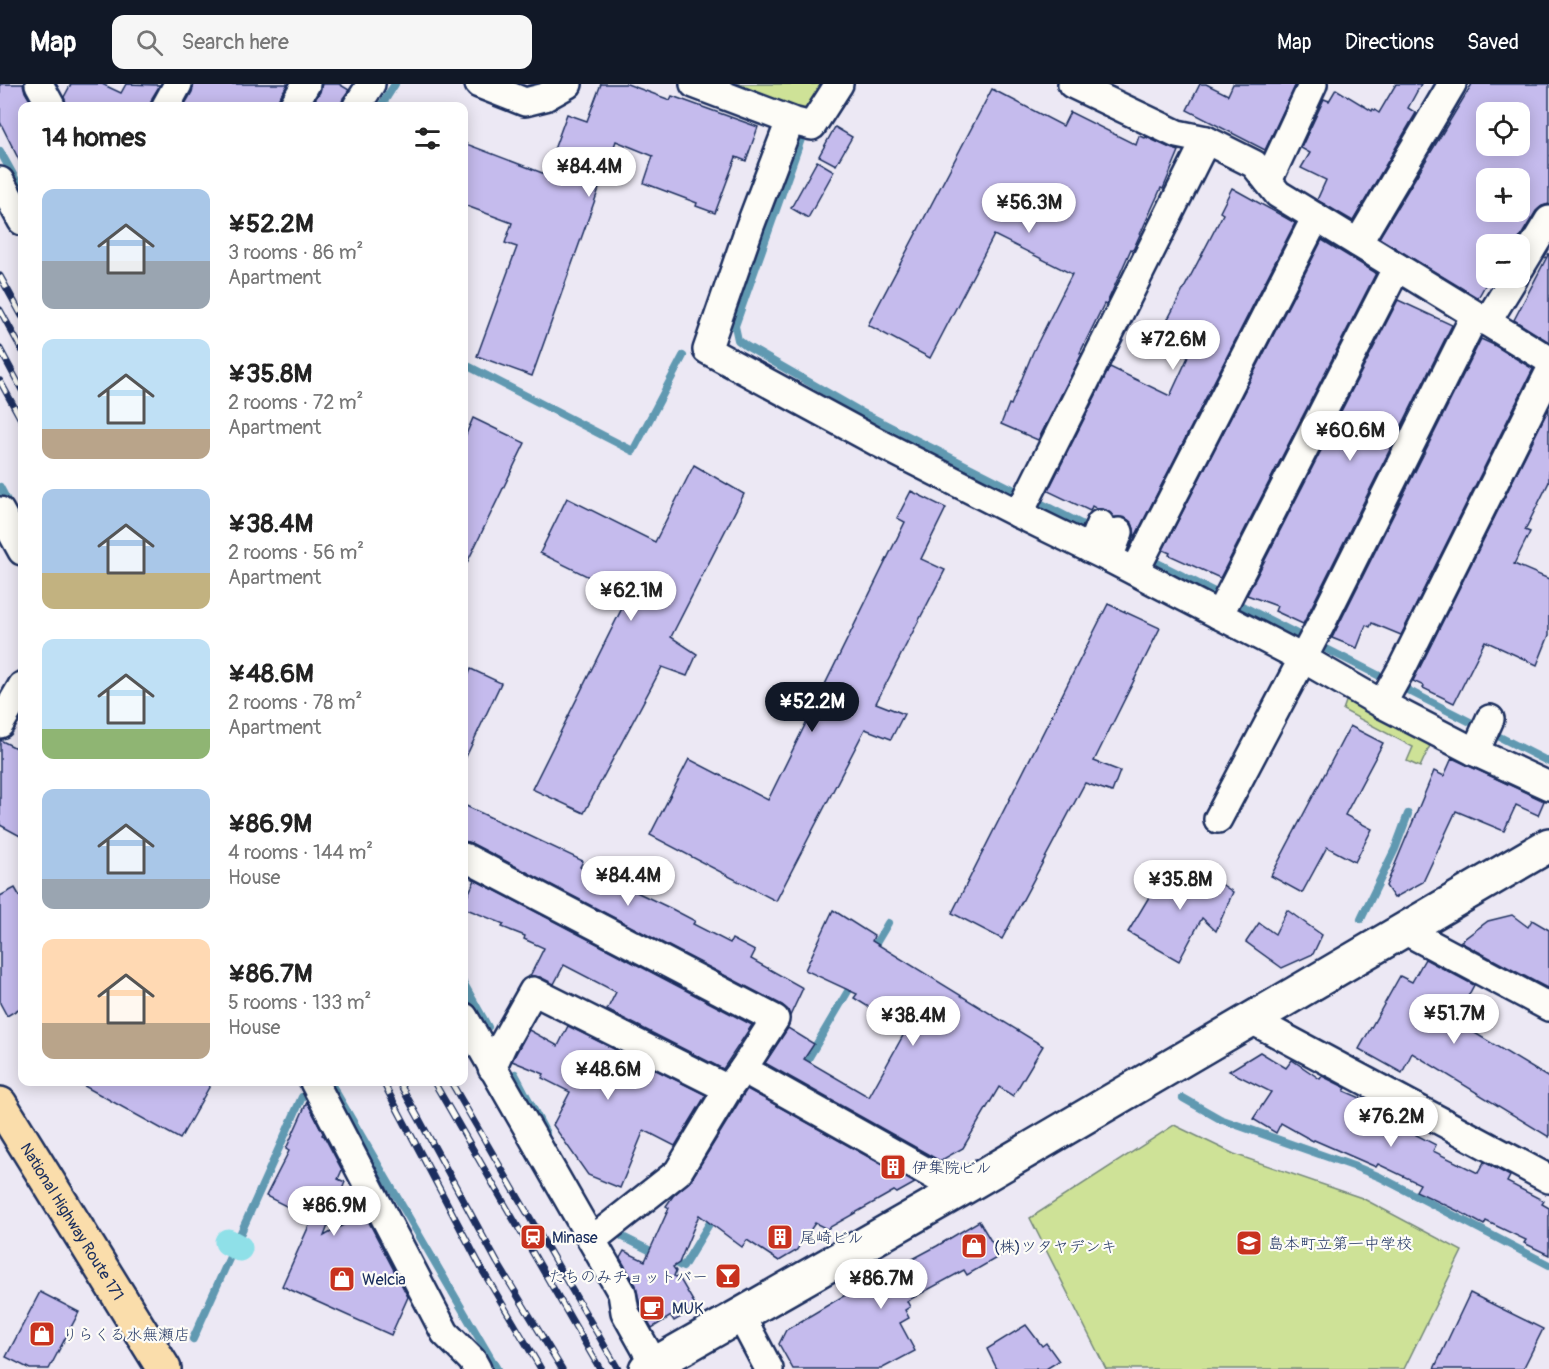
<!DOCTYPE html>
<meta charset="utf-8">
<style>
body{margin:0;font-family:Pangolin,"Klee One",sans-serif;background:#f6f6f6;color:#222;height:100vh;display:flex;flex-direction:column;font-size:22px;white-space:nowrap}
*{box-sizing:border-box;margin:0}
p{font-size:20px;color:#767676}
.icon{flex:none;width:33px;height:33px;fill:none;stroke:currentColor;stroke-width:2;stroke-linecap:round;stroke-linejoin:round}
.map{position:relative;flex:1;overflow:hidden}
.sheet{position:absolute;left:18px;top:18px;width:450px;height:984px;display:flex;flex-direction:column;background:#fff;border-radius:12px;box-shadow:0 3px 15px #0003}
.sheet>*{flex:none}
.controls{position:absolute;left:1476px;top:18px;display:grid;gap:12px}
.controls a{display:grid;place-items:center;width:54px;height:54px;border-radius:12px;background:#fff;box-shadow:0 3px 15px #0003;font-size:30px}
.price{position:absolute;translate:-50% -51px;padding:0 14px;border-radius:21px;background:#fff;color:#222;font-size:20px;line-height:39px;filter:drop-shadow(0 2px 3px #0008)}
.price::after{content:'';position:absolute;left:50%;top:36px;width:18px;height:14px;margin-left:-9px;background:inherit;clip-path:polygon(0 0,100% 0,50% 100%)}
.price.on{background:#111827;color:#fff}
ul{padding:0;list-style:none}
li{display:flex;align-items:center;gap:18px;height:150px;padding:0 24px}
li span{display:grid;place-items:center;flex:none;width:168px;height:120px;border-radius:12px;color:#555}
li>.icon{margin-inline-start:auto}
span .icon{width:72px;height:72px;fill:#fffc;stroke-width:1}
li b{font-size:26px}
h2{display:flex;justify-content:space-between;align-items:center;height:72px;padding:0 24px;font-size:26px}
header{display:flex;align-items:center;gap:36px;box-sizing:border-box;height:84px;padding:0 30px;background:#111827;color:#fff}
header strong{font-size:28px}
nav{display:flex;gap:33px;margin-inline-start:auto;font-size:21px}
.search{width:420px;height:54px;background:#f6f6f6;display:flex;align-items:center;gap:15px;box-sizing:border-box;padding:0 21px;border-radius:12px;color:#767676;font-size:22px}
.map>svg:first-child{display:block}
</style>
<header>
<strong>Map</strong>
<div class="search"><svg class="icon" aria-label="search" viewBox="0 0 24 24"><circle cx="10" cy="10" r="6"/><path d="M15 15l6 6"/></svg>Search here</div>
<nav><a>Map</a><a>Directions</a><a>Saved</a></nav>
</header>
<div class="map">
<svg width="1549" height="1285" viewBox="0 0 1549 1285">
<rect width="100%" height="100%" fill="#ece8f4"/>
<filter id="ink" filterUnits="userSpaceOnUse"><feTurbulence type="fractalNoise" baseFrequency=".0167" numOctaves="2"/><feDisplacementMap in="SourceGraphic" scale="12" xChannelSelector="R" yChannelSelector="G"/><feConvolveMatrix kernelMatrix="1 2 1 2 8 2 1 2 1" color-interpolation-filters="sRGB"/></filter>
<g filter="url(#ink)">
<g fill="#cee297" stroke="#74887a" stroke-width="1.5">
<polygon points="717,0 821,0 808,24 788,27"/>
<polygon points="1349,609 1434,653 1420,683 1407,677 1413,663 1343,626"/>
<polygon points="1174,1041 1234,1070 1362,1114 1462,1167 1404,1285 1106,1285 1030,1134"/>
</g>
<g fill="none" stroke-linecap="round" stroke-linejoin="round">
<g stroke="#6199b1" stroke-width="8">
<polyline points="381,22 395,0"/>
<polyline points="805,44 735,242 738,256 746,262 861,328 1093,446"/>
<polyline points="0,67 22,107"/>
<polyline points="464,280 633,367 683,272"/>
<polyline points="0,403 10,422"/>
<polyline points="1120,460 1549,678"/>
<polyline points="1361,835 1395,765 1408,730"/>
<polyline points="872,866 888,839"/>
<polyline points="464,900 488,943"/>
<polyline points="802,985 854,897"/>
<polyline points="515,990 546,1049"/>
<polyline points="330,998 497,1285"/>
<polyline points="1183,1014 1220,1035 1356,1083 1380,1093 1549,1181"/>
<polyline points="623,1153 659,1171"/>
<polyline points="670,1176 683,1183 714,1132"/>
<polyline points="193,1255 302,1013"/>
</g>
<polyline stroke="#8fe0e8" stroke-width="27" points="228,1158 239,1164"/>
</g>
<g fill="#c5bbed" stroke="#1b2f5e" stroke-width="1.5" fill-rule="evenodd">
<polygon points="0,0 23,0 25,8 33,22 22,22 22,82 0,38"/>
<polygon points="71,0 102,0 121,9 126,0 160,1 152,14 150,22 67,22 64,13"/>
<polygon points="194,0 288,0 279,14 277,22 184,22 192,8"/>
<polygon points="322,0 339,0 349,6 343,14 341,22 311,22 320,8"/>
<polygon points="601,0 627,0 670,16 672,12 758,43 746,77 736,73 715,129 696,122 697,119 644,99 653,72 616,57 532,292 477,272 517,163 505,159 512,139 464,121 464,59 545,90 567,30 587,37"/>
<polygon points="1200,0 1206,0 1228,11 1233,0 1296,0 1265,66 1187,26"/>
<polygon points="1396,0 1421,0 1408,24 1416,29 1353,137 1317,116 1326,96 1301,84 1310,69 1301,64 1324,15 1329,17 1336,5 1372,27 1373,25 1379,29"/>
<path d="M1472 0H1549V120L1542 122 1536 127 1516 160H1486V194H1489L1478 214 1379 154ZM1486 28H1520V62H1486ZM1486 94H1520V128H1486Z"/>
<polygon points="992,5 1063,42 1070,28 1136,61 1139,52 1145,54 1146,53 1170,64 1179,67 1163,105 1161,104 1133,166 1131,165 1111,210 1106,221 1104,220 1080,269 1082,270 1038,356 1001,340 1009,320 1011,321 1033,268 1072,190 994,151 930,274 868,241"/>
<polygon points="835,43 852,53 836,81 819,72"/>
<polygon points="817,77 834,87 808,134 791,124"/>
<polygon points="1232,104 1295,139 1135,453 1134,445 1132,439 1125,434 1114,433 1106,426 1097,425 1092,422 1090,427 1048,407 1110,283 1170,312 1188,273 1157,256 1223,130 1220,128"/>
<polygon points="1322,156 1376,189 1220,494 1169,471 1170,469 1163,466"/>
<polygon points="1549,169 1549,258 1514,236"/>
<polygon points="1398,216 1452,241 1303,540 1275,527 1277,522 1247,511"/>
<polygon points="1481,255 1494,261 1533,285 1401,551 1372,539 1370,543 1366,541 1357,564 1332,554"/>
<polygon points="1549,324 1549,398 1525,446 1530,448 1514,480 1549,495 1549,551 1537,581 1485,557 1454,619 1423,604 1424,602 1413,597"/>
<polygon points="473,334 525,359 464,485 464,355"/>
<polygon points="694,381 744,410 671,553 697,570 687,592 662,583 584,729 532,705 628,512 540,469 567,414 655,458"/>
<polygon points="911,407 946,424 921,475 945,486 876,619 904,630 891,655 865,645 776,817 650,751 689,675 768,716 905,438 897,434"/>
<polygon points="1108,520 1160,544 1094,677 1120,687 1112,708 1085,699 1002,855 952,829"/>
<polygon points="471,585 501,599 464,677 464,602"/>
<polygon points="1350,642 1383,659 1345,731 1372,745 1355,778 1327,763 1302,809 1271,792"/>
<polygon points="0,656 22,667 22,753 0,741"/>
<polygon points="1452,674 1544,717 1538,731 1516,721 1504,747 1456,727 1423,798 1394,814 1386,802 1434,687 1444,692"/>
<polygon points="464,721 583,777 580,783 625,805 626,803 672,825 695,837 693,840 730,859 732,855 755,867 751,875 803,904 790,932 788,926 782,921 471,759 464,757"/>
<polygon points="1193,781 1233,808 1216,847 1202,834 1179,877 1128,848 1167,783 1185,800"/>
<polygon points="475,796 752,941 723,985 607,926 616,908 564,881 554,900 540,893 530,892 544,864 524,855 525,852 502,843 504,840 464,824 464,819"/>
<polygon points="15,804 22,816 22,923 7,932 0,919 0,812"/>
<polygon points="833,826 874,852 872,857 1043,962 1013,1012 999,1003 963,1064 940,1077 765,979 788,944 814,960 804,975 869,1013 906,946 854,914 857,910 805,886"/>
<polygon points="1287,826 1322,851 1313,870 1282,884 1246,858 1259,839 1275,850"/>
<polygon points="1512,831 1528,843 1532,836 1549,846 1549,905 1460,858 1488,837"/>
<polygon points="1425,875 1474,901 1455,937 1549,994 1549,1053 1412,969 1402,989 1359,965 1400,892 1412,898"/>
<polygon points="568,942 706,1011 675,1062 644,1046 620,1104 588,1091 553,1041 570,1008 542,994 544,990 512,977 529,946 558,962"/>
<polygon points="1260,968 1286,984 1292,976 1320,995 1322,992 1346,1004 1344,1007 1379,1022 1401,1034 1397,1041 1436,1061 1433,1067 1478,1089 1484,1078 1510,1092 1507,1098 1544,1117 1542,1120 1549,1124 1549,1171 1524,1159 1526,1156 1486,1137 1484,1141 1460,1128 1416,1107 1420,1100 1378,1080 1376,1083 1314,1056 1313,1057 1281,1039 1276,1049 1253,1035 1271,1008 1229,987"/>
<polygon points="77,998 212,998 180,1055"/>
<polygon points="747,1005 915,1099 897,1109 894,1107 827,1145 815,1139 796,1167 779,1177 747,1156 742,1163 699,1131 679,1179 673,1183 676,1187 674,1192 680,1195 697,1224 674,1237 671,1232 652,1244 640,1223 636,1201 620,1174 624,1167 645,1177 669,1124 666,1122 673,1112 691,1096"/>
<polygon points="307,1018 323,1049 322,1051 324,1052 342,1086 338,1095 345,1098 324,1152 364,1129 408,1213 391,1251 282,1202 312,1135 266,1112 289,1067 286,1065"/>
<polygon points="979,1137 1000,1172 967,1191 964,1186 907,1217 910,1223 905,1226 909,1234 900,1239 915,1267 881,1285 793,1285 779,1260 786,1246 840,1214 937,1162"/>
<polygon points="40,1208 79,1228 49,1285 30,1285 6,1273"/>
<polygon points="1470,1209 1543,1245 1523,1285 1434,1285"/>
<polygon points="1026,1241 1042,1262 1046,1259 1059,1277 1046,1285 997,1285 987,1265"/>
</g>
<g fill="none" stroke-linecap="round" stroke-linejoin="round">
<g stroke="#1b2f5e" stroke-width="32">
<g id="street">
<polyline points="39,0 51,22"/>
<polyline points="479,0 525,18 545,13 568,0"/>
<polyline points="694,0 792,37 812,42 839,0"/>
<polyline points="1072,0 1177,50 1206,56 1254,80 1278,110 1549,276"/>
<polyline points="166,22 178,0"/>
<polyline points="293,22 306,0"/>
<polyline points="357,22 371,0"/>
<polyline points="790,37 750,142 707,266 877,358 1019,430 1109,474 1302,574 1382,620 1475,668 1549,702"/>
<polyline points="0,97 22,137"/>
<polyline points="1268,97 1313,0"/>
<polyline points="1358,159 1452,0"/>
<polyline points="1520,184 1549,136"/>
<polyline points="1487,238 1514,194"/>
<polyline points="0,427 22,467"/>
<polyline points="1019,430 1206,56"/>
<polyline points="1090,465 1100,440"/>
<polyline points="1109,474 1119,448"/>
<polyline points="1135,487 1316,133"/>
<polyline points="1219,531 1397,183"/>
<polyline points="1382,620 1402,584 1549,289"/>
<polyline points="0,640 22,602"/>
<polyline points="1475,668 1490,635"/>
<polyline points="1218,735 1320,542 1475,231"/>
<polyline points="464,773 775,935 743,985"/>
<polyline points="1404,846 1549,923"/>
<polyline points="464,933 622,1209 625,1228 654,1280"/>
<polyline points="1250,935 1549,1095"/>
<polyline points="492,984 503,960 533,907 728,1005"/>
<polyline points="314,998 445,1249 472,1276 477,1285"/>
<polyline points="592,1156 678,1088 728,1005 743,985 938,1094 958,1107"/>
<polyline points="741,1232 769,1285"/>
</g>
</g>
<g stroke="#1b2f5e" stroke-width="38">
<polyline id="secondary" points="646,1285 958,1107 1549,761"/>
</g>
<g stroke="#1b2f5e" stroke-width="38">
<g id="highway">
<path id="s1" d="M0 1020 164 1285"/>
</g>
</g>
<use href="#street" stroke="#fdfcf7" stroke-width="27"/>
<use href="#secondary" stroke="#fdfcf7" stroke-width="33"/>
<use href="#highway" stroke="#faddab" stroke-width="33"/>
<g stroke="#1b2f5e" stroke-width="7">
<g id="rail">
<polyline points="0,192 22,232"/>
<polyline points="0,226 22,266"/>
<polyline points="0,265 22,306"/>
<polyline points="0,297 22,337"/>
<polyline points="383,998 484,1189 541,1285"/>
<polyline points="399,998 497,1178 562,1285"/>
<polyline points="434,998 600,1285"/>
<polyline points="451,998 618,1285"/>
</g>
</g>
<use href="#rail" stroke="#fdfcf7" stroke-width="4.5" stroke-dasharray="14" stroke-linecap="butt"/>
</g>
</g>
<defs>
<g id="building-square" transform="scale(1.35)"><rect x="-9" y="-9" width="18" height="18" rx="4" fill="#c8321e" stroke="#fdfcf7"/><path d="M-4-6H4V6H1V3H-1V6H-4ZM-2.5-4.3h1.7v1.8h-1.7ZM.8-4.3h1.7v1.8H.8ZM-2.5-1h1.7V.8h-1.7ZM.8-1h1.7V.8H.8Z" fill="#fff"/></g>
<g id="station-square" transform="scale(1.35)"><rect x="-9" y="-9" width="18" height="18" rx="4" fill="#c8321e" stroke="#fdfcf7"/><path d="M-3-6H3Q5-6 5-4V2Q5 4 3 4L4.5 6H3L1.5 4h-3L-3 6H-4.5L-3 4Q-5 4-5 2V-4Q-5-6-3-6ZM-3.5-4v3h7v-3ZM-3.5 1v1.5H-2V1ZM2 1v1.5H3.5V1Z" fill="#fff"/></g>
<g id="school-square" transform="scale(1.35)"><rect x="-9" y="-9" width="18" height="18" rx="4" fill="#c8321e" stroke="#fdfcf7"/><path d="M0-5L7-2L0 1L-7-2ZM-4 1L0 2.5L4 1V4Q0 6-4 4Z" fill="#fff"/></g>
<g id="shop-square" transform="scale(1.35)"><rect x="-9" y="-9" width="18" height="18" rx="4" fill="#c8321e" stroke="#fdfcf7"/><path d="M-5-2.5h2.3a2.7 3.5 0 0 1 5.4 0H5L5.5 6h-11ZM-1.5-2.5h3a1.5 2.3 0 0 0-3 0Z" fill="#fff"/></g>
<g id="bar-square" transform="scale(1.35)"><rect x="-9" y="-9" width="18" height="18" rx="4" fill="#c8321e" stroke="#fdfcf7"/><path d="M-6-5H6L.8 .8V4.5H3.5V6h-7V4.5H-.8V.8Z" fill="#fff"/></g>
<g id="cafe-square" transform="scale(1.35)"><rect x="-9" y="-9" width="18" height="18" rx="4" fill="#c8321e" stroke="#fdfcf7"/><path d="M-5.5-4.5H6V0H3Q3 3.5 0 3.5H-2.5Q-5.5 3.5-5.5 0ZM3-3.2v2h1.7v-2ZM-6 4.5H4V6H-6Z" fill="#fff"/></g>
</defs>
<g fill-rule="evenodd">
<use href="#building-square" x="893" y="1083"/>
<use href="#station-square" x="533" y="1153"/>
<use href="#building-square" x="780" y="1153"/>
<use href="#school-square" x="1249" y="1159"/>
<use href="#shop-square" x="974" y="1162"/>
<use href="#bar-square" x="728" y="1192"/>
<use href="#shop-square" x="342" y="1195"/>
<use href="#cafe-square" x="652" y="1224"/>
<use href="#shop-square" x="42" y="1250"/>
</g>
<g text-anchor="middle" stroke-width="4.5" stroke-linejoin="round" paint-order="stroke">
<g font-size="16" fill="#1b2f5e" stroke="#fdfcf7" text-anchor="start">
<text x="912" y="1089">伊集院ビル</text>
<text x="552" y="1159">Minase</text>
<text x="800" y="1159">尾崎ビル</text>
<text x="1268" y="1165">島本町立第一中学校</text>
<text x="994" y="1168">(株)ツタヤデンキ</text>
<text x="708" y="1198" text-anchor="end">たちのみチョットバー</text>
<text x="362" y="1201">Welcia</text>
<text x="672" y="1230">MUK</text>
<text x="62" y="1256">りらくる水無瀬店</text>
</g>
<g font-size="16" fill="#1b2f5e" stroke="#fdfcf7">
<text dy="6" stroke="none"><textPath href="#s1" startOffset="138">National Highway Route 171</textPath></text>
</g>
</g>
</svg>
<div class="controls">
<a><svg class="icon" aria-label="locate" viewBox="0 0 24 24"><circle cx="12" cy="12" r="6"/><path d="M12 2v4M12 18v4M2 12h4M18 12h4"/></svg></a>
<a>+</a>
<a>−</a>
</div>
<b class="price" style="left:589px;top:114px">¥84.4M</b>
<b class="price" style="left:1029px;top:150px">¥56.3M</b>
<b class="price" style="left:1173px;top:287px">¥72.6M</b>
<b class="price" style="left:1350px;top:378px">¥60.6M</b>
<b class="price" style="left:631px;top:538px">¥62.1M</b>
<b class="price on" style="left:812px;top:649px">¥52.2M</b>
<b class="price" style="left:628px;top:823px">¥84.4M</b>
<b class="price" style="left:1180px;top:827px">¥35.8M</b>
<b class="price" style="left:1454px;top:961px">¥51.7M</b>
<b class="price" style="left:913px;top:963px">¥38.4M</b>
<b class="price" style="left:608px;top:1017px">¥48.6M</b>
<b class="price" style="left:1391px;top:1064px">¥76.2M</b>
<b class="price" style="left:334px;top:1153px">¥86.9M</b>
<b class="price" style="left:881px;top:1226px">¥86.7M</b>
<section class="sheet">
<h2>14 homes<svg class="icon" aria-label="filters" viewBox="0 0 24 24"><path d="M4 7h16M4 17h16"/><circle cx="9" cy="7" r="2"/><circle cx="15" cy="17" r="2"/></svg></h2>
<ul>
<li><span style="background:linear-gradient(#a9c7e8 60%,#9aa5b1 0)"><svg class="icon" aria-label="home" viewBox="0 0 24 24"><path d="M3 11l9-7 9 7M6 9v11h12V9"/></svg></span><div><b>¥52.2M</b><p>3 rooms · 86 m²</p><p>Apartment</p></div></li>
<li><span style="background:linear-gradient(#bfe0f5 75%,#b9a48a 0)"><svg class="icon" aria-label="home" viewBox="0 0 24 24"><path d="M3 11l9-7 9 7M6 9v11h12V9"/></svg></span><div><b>¥35.8M</b><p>2 rooms · 72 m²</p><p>Apartment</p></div></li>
<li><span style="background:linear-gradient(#a9c7e8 70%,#c2b280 0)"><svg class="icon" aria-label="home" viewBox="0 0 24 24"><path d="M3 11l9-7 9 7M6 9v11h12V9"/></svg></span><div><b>¥38.4M</b><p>2 rooms · 56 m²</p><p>Apartment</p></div></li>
<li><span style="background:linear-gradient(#bfe0f5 75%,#8fb573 0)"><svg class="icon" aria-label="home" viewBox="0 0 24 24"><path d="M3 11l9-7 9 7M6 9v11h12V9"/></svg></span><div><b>¥48.6M</b><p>2 rooms · 78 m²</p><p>Apartment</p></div></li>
<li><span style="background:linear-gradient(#a9c7e8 75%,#9aa5b1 0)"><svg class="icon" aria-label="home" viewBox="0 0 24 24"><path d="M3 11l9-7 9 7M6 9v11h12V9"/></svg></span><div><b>¥86.9M</b><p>4 rooms · 144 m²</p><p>House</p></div></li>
<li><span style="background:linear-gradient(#ffd9b3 70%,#b9a48a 0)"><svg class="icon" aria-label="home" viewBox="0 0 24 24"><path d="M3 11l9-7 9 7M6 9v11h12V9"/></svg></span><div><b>¥86.7M</b><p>5 rooms · 133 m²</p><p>House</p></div></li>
</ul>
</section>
</div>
